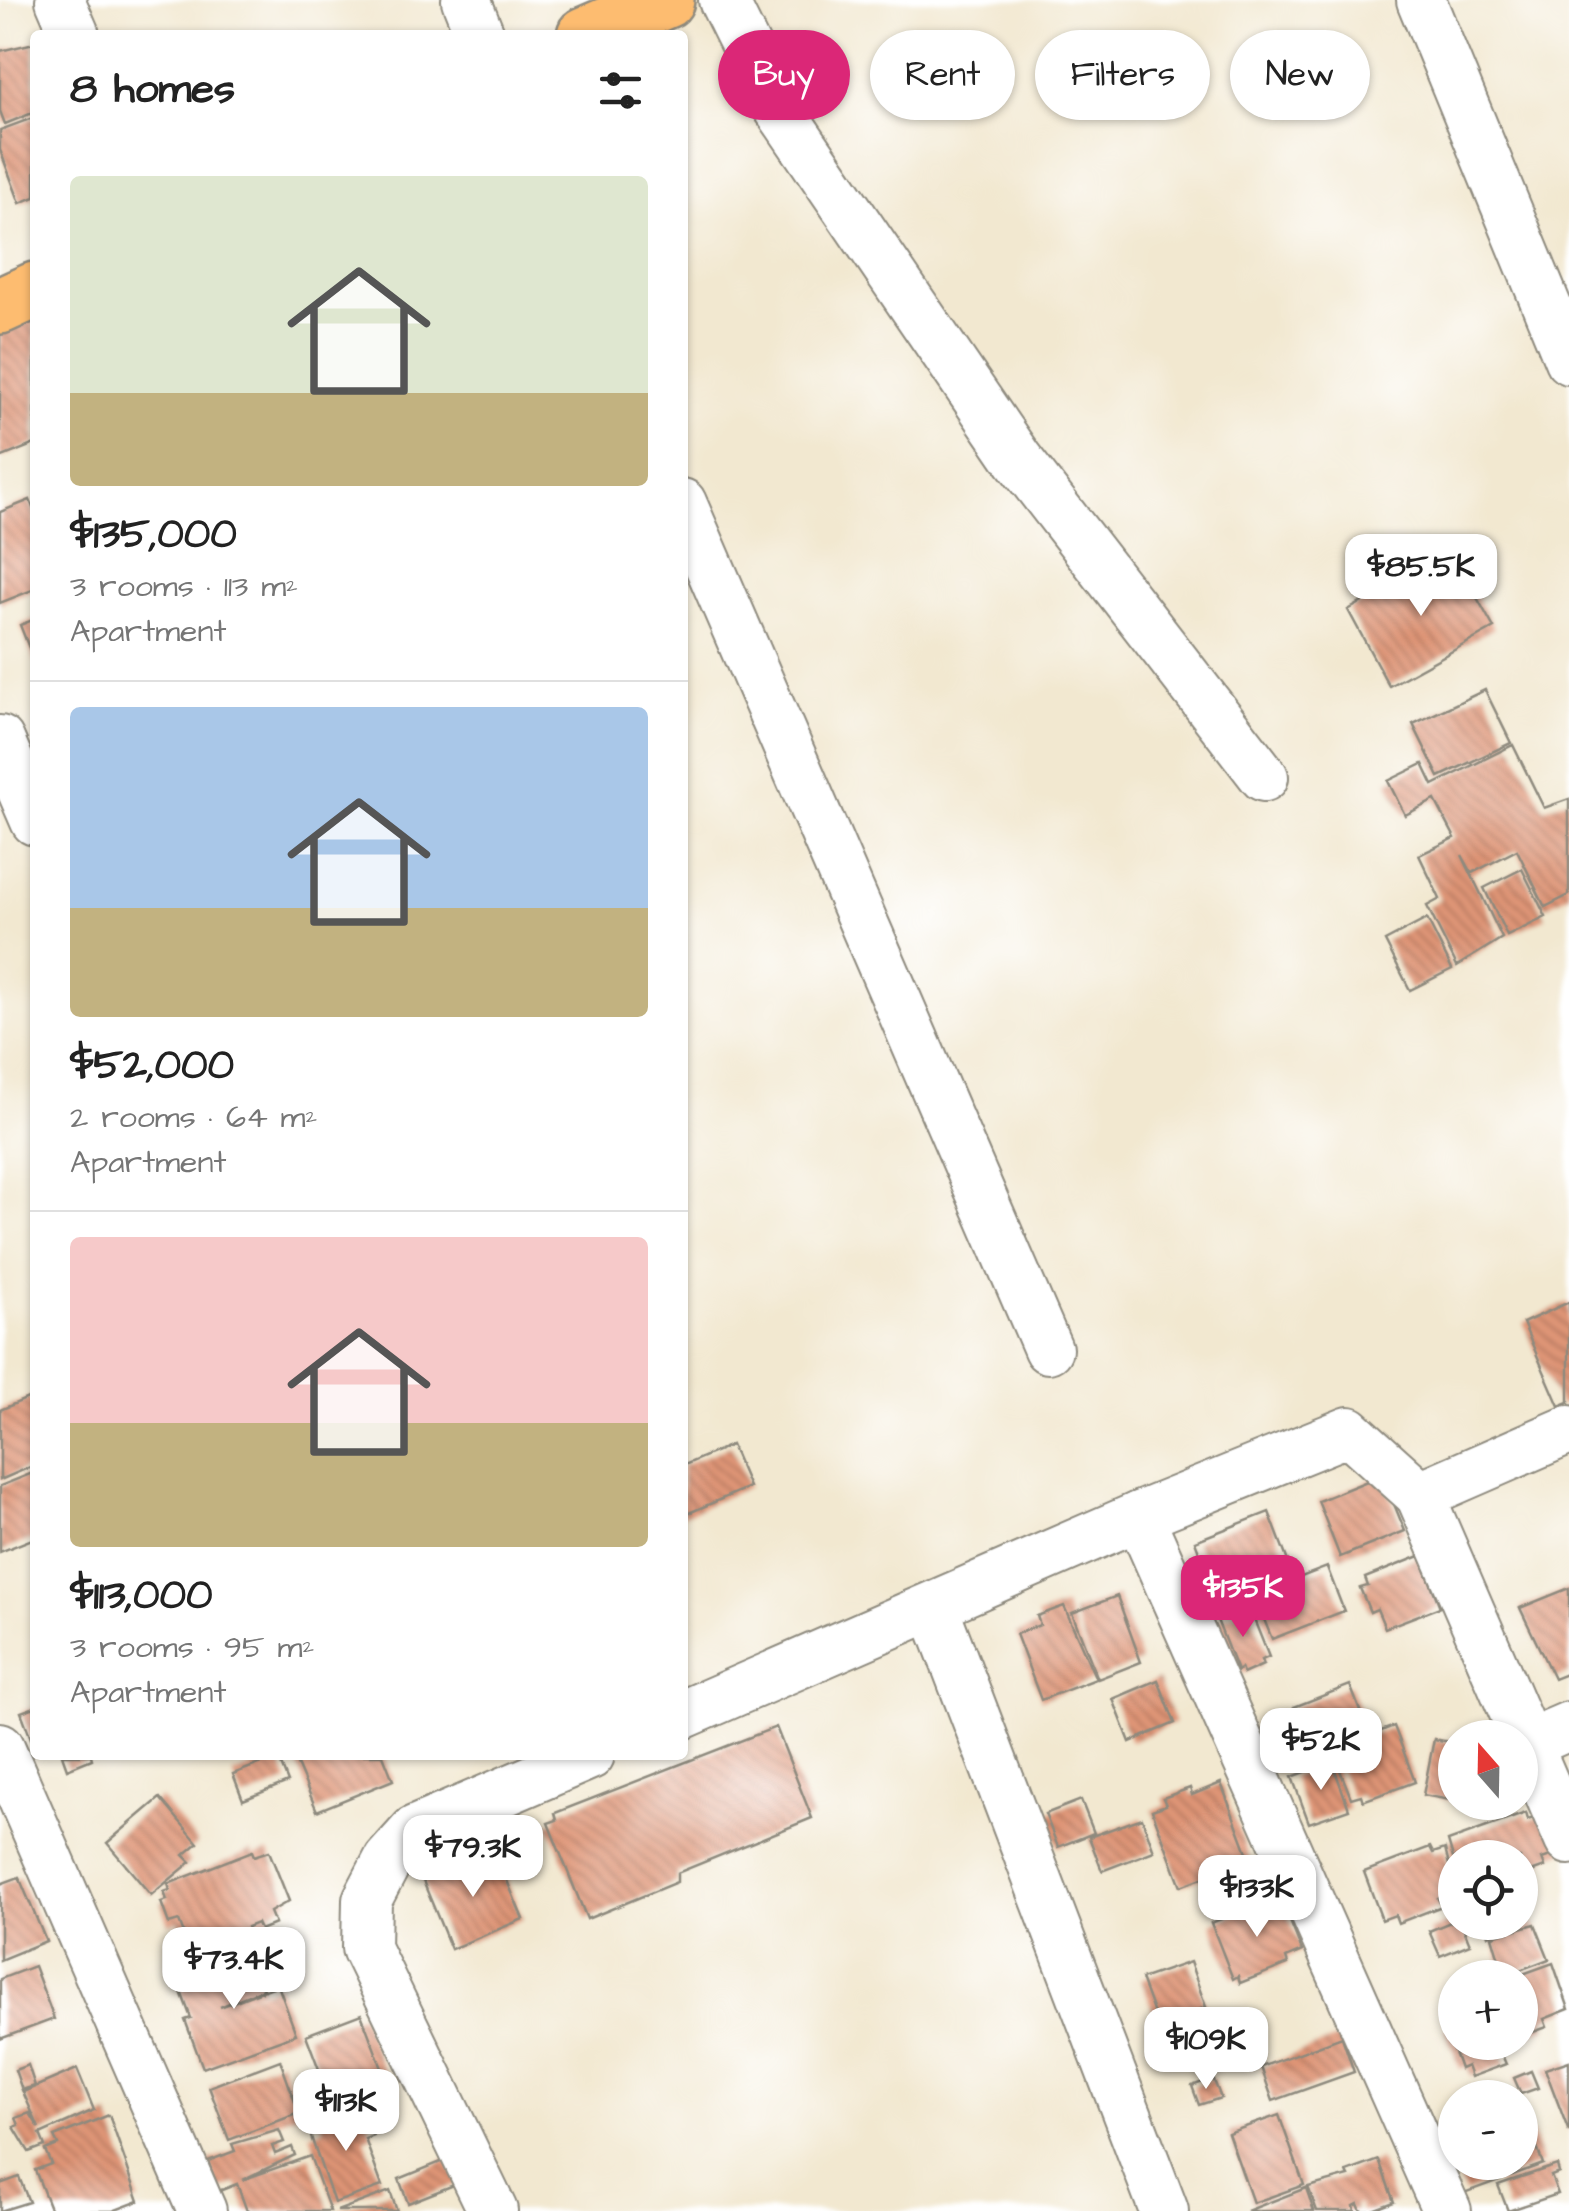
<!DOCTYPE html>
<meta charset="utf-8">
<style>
body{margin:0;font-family:"Architects Daughter",sans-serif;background:#f2f2f2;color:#222;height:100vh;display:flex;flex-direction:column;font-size:38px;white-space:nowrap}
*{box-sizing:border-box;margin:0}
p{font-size:32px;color:#767676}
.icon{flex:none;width:55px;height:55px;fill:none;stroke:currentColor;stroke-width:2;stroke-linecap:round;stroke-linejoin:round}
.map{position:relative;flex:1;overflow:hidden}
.drawer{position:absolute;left:30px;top:30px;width:658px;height:1730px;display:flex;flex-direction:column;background:#fff;border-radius:10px;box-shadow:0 2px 8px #0004}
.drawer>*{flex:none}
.banner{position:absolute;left:718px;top:30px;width:700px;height:90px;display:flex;gap:20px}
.needle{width:65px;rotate:340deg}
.buttons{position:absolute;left:1438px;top:1720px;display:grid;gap:20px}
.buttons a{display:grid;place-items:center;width:100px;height:100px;border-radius:50%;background:#fff;box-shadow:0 2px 8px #0004;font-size:50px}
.price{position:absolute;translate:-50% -85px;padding:0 22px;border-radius:20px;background:#fff;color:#222;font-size:32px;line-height:65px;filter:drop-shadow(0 2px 5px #0008)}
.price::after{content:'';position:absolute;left:50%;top:60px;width:30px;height:22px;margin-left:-15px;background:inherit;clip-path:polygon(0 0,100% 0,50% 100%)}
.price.active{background:#db2777;color:#fff}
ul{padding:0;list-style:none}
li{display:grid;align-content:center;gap:20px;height:530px;padding:0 40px}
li+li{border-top:2px solid #e0e0e0}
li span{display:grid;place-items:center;height:310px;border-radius:10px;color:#555}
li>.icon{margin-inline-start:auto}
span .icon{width:180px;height:180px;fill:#fffc;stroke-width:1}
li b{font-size:42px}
h2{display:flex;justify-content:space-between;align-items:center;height:120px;padding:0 40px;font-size:42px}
.chip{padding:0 35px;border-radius:45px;background:#fff;box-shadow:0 2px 8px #0004;font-size:35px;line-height:90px}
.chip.active{background:#db2777;color:#fff}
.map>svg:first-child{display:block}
</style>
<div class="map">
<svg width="1569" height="2211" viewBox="0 0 1569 2211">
<defs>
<pattern id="building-back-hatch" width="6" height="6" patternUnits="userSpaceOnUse" patternTransform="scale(2.5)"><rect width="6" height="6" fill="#de9476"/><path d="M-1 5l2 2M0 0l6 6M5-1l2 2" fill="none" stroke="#b47961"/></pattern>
</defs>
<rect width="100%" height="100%" fill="#fff"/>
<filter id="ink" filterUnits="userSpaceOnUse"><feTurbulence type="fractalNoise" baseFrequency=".01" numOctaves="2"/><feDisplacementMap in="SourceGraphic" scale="20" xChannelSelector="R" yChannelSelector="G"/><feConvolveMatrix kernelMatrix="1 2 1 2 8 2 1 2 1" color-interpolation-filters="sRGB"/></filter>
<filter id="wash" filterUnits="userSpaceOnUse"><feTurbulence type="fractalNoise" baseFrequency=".0048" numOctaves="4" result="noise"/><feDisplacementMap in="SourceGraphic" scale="40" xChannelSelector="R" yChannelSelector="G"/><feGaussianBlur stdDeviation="2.25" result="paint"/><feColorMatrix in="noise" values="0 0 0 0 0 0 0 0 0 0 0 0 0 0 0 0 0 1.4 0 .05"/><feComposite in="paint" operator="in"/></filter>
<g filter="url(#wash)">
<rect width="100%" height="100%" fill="#f2e8d0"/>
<g id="blocks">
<g fill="url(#building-back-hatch)">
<polygon points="34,43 35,112 5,124 0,111 0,51"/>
<polygon points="35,117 35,197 20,203 0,150 0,130"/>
<polygon points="35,300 35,444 0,458 0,315"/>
<polygon points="30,500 35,513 35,589 0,603 0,512"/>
<polygon points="1452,553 1494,628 1389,686 1348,610"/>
<polygon points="35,619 35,663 20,625"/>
<polygon points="1485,690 1511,743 1439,777 1413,724"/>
<polygon points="1513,745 1544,808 1569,799 1569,895 1545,907 1517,850 1472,873 1462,855 1502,938 1457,966 1427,906 1440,899 1419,855 1455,838 1435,800 1405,815 1388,781 1423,764 1433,785"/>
<polygon points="1522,869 1546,917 1507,936 1484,888"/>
<polygon points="1427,919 1452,969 1410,990 1385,941"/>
<polygon points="1569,1302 1569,1402 1559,1406 1523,1323"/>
<polygon points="35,1395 35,1465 0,1480 0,1410"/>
<polygon points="731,1445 749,1487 682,1516 682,1466"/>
<polygon points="35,1472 35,1538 0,1552 0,1486"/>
<polygon points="1382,1475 1405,1531 1340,1557 1318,1501"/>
<polygon points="1269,1512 1294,1577 1220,1606 1195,1541"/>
<polygon points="1420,1556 1440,1607 1385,1628 1377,1609 1370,1612 1360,1588 1368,1586 1365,1578"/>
<polygon points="1327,1567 1344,1611 1272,1639 1254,1595"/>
<polygon points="1569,1588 1569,1673 1554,1679 1520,1608"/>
<polygon points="1117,1596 1141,1662 1098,1679 1072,1613"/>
<polygon points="1064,1606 1096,1679 1041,1700 1016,1634 1040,1625 1037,1616"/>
<polygon points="1249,1607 1269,1657 1261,1660 1263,1665 1243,1674 1241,1668 1237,1671 1217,1620"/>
<polygon points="1158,1680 1175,1723 1130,1742 1113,1699"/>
<polygon points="1350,1685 1368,1731 1312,1752 1294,1707"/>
<polygon points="35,1707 35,1749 21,1712"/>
<polygon points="1394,1726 1415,1782 1363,1801 1361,1795 1351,1798 1336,1760 1348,1756 1344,1745"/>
<polygon points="776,1727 812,1818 677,1873 677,1882 587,1919 548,1823 557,1820 555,1813"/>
<polygon points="1434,1739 1455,1743 1455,1801 1423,1795"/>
<polygon points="62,1755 91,1755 92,1759 67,1769"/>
<polygon points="293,1755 383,1755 393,1780 317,1811"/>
<polygon points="278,1757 288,1782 243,1800 233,1774"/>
<polygon points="1332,1762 1349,1809 1309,1823 1292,1777"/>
<polygon points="1221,1783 1250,1860 1181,1886 1152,1810 1166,1805 1163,1798 1190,1788 1192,1795"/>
<polygon points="160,1798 198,1843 184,1855 191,1862 151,1895 107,1843"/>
<polygon points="1081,1800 1094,1833 1058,1847 1045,1814"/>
<polygon points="1551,1812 1565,1851 1542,1859 1545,1867 1520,1876 1520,1858 1453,1858 1448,1841 1526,1813 1528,1820"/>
<polygon points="1142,1818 1154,1851 1102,1871 1089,1837"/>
<polygon points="1430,1847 1433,1853 1445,1849 1455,1890 1438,1899 1442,1906 1398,1923 1395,1915 1382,1920 1364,1872"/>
<polygon points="252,1851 254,1856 269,1851 289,1901 270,1912 275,1924 260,1930 257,1923 247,1927 249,1934 236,1940 242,1953 198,1971 179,1921 169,1924 161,1902 167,1900 164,1892 170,1890 168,1884"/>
<polygon points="495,1852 523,1919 451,1949 423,1881"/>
<polygon points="19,1877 46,1941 0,1960 0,1884"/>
<polygon points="1280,1896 1302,1951 1286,1958 1288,1964 1240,1983 1238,1976 1233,1979 1211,1923"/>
<polygon points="1520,1905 1526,1921 1488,1935 1484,1922 1520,1922"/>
<polygon points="1455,1920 1461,1922 1470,1944 1440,1956 1429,1931"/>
<polygon points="1535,1924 1549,1959 1504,1976 1492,1936"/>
<polygon points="251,1955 263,1989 220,2007 278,1985 296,2034 203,2068 185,2020 191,2018 180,1989 195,1984 192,1976"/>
<polygon points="1190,1962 1206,2007 1158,2025 1141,1979"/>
<polygon points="1553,1963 1569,2009 1544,2019 1547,2027 1520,2037 1520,1975"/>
<polygon points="34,1966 54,2019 0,2039 0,1979"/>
<polygon points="361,2014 385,2076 330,2098 306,2035"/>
<polygon points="1455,2024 1455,2042 1513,2042 1515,2048 1501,2053 1506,2064 1471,2077 1467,2066 1460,2069 1445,2028"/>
<polygon points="1342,2037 1354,2072 1273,2101 1261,2067"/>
<polygon points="280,2060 299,2113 229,2140 209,2087"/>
<polygon points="1569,2061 1569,2132 1545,2069"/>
<polygon points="28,2065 35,2086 22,2090 15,2070"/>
<polygon points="77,2069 94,2110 40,2134 45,2146 29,2152 14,2127 19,2125 16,2118 30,2113 39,2128 23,2092"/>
<polygon points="1531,2071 1538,2088 1521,2094 1514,2078"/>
<polygon points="1213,2078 1221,2098 1199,2105 1192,2086"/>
<polygon points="361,2104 373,2136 365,2139 382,2186 334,2203 310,2134 324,2129 320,2119"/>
<polygon points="109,2115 139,2201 113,2211 51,2211 35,2170 51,2164 45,2150 58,2145 54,2137"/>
<polygon points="1279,2115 1304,2185 1253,2203 1228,2133"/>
<polygon points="1530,2128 1543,2164 1464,2193 1451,2157 1455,2155 1455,2162 1520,2162 1520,2131"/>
<polygon points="279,2130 284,2142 272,2146 275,2154 292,2147 295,2155 242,2180 310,2156 330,2211 247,2211 237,2184 219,2191 208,2161 235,2151 232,2144"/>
<polygon points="448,2159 459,2183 408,2203 399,2179"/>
<polygon points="1379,2160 1394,2202 1370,2211 1361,2211 1358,2204 1354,2206 1355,2211 1317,2211 1308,2187 1349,2176 1347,2172"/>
<polygon points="1557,2165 1559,2173 1551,2176 1558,2194 1508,2211 1498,2185"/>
<polygon points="19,2177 29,2202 0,2211 0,2184"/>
<polygon points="1306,2188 1314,2211 1247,2211"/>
<polygon points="390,2191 397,2211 337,2211"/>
</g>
</g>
</g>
<g filter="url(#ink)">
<use href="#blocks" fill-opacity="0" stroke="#8e8a7e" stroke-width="2.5"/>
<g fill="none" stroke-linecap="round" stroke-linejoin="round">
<g stroke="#8e8a7e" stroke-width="52">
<g id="street">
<polyline points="60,0 75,35"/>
<polyline points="466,0 480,35"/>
<polyline points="723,0 772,99 1018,459 1264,777"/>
<polyline points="1421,0 1569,360"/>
<polyline points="682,503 1048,1349"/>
<polyline points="0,740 35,821"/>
<polyline points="1420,1495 1569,1840"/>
<polyline points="1139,1516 1447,2211"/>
<polyline points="934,1608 1164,2211"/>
<polyline points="682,1715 1139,1516 1349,1431 1420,1495 1569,1430"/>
<polyline points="1525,1745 1569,1726"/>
<polyline points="0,1747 202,2211"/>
<polyline points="493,2211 366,1948 367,1900 388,1860 415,1830 590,1755"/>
</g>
</g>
<g stroke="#8e8a7e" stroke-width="60">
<g id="primary">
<polyline points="585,35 666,0"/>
<polyline points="0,306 35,290"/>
</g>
</g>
<use href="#street" stroke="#fff" stroke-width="48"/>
<use href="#primary" stroke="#fdbc6f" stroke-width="55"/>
</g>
</g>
</svg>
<div class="buttons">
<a><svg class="needle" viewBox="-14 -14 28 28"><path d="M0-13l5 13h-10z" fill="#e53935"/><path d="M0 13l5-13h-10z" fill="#767676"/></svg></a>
<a><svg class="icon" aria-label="locate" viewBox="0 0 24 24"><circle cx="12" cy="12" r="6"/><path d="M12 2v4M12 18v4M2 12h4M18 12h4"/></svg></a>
<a>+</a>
<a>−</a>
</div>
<b class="price" style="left:1421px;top:619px">$85.5K</b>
<b class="price active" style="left:1243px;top:1640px">$135K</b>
<b class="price" style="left:1321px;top:1793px">$52K</b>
<b class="price" style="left:473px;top:1900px">$79.3K</b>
<b class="price" style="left:1257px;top:1940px">$133K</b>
<b class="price" style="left:234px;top:2012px">$73.4K</b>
<b class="price" style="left:1206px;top:2092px">$109K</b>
<b class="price" style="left:346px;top:2154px">$113K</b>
<div class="banner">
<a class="chip active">Buy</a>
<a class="chip">Rent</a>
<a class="chip">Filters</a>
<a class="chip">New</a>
</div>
<section class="drawer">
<h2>8 homes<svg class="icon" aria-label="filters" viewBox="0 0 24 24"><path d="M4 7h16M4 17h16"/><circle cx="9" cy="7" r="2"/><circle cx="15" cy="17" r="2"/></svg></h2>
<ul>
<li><span style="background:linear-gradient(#dfe7d0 70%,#c2b280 0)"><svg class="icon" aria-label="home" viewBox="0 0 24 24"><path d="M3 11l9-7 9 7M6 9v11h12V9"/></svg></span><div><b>$135,000</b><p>3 rooms · 113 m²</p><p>Apartment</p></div></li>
<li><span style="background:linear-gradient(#a9c7e8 65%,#c2b280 0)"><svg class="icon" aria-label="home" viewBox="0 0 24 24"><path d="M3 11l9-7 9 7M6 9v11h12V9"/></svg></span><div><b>$52,000</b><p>2 rooms · 64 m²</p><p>Apartment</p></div></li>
<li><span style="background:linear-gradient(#f6c9c9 60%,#c2b280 0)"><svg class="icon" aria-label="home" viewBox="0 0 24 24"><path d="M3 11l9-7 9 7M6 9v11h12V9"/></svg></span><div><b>$113,000</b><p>3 rooms · 95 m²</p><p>Apartment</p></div></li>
</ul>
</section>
</div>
